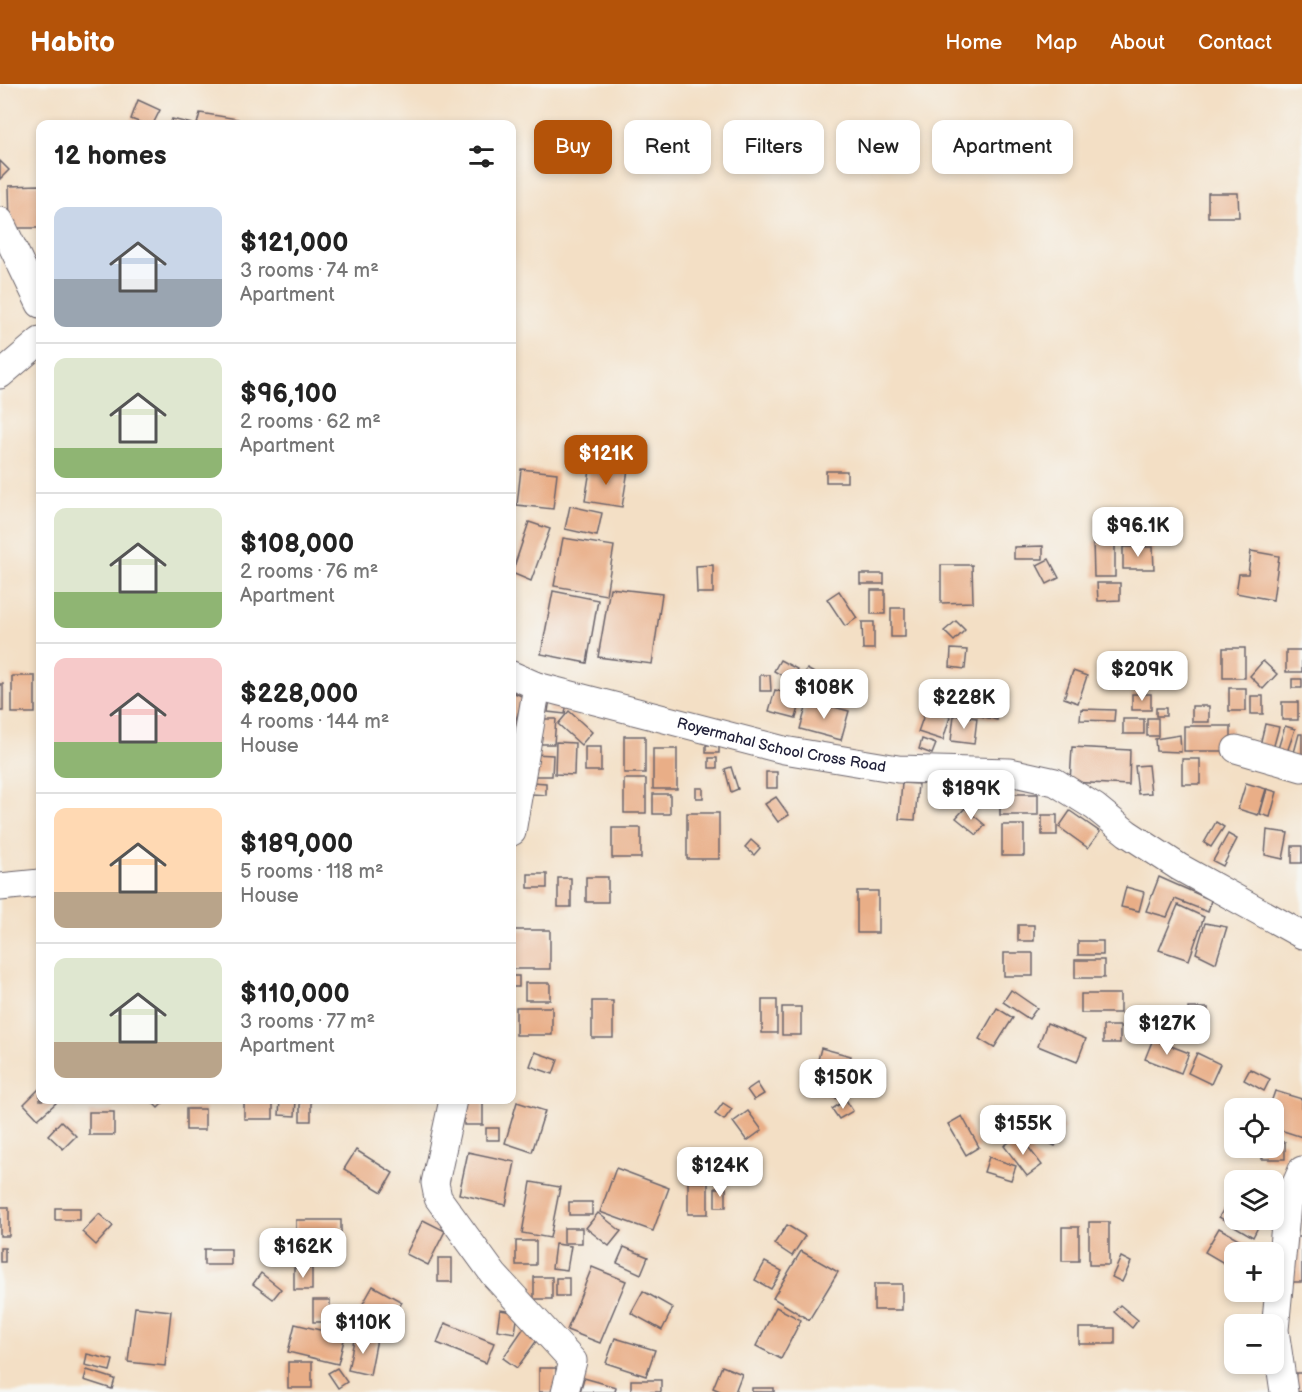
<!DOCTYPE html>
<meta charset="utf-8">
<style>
body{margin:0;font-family:"Balsamiq Sans",sans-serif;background:#f6f6f6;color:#222;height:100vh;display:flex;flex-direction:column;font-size:22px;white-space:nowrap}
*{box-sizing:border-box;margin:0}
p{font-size:20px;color:#767676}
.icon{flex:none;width:33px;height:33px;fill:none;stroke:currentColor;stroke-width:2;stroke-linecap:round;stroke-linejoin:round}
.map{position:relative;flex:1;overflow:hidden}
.panel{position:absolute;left:36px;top:36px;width:480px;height:984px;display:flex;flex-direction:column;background:#fff;border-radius:12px;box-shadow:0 3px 9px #0003}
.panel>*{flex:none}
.hud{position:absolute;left:534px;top:36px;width:570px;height:54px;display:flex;gap:12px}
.buttons{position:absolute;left:1224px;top:1014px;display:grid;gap:12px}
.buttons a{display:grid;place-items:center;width:60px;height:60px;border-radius:12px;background:#fff;box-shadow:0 3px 9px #0003;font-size:30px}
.price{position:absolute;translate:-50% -51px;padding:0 14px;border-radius:12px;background:#fff;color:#222;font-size:20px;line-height:39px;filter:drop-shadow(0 2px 3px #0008)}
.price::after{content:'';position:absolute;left:50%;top:36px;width:18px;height:14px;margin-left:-9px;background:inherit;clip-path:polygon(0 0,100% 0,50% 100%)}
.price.active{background:#b45309;color:#fff}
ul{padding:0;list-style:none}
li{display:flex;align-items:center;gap:18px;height:150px;padding:0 18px}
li+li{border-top:2px solid #e0e0e0}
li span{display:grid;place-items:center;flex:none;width:168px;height:120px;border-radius:12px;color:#555}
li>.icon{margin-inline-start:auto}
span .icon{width:72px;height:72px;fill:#fffc;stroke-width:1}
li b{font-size:26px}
h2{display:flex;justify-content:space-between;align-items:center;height:72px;padding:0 18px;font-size:26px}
.tag{padding:0 21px;border-radius:12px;background:#fff;box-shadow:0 3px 9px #0003;font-size:21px;line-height:54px}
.tag.active{background:#b45309;color:#fff}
header{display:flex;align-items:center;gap:36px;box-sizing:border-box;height:84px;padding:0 30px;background:#b45309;color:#fff}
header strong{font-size:28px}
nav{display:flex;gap:33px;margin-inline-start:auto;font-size:21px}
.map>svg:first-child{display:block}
</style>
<header>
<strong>Habito</strong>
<nav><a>Home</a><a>Map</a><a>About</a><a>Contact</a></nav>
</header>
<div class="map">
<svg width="1302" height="1308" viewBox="0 0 1302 1308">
<rect width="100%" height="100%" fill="#f6f6f2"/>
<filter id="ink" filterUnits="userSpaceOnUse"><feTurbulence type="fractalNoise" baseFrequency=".0167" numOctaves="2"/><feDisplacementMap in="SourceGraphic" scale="12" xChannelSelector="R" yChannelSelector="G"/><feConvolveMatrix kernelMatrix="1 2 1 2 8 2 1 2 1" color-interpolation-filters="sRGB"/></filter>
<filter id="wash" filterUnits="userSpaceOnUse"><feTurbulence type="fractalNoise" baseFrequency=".008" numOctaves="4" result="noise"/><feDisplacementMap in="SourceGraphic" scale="24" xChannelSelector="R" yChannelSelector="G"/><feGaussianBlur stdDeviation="1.35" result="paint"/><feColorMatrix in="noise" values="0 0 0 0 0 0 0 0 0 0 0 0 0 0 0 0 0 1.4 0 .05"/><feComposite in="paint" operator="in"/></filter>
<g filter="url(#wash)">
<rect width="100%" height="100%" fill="#f3dfc5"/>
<g id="blocks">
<g fill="#e9ae87">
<polygon points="138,16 160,26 153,40 144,40 131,35"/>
<polygon points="200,29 238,35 237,40 197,40"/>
<polygon points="172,35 192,40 170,40"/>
<polygon points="0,77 9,86 0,95"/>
<polygon points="40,101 40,144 10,144 9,102"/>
<polygon points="1208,109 1238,109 1239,133 1208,133"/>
<polygon points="591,380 628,386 622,423 585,417"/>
<polygon points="521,385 557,389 553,425 517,421"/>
<rect x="826" y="387" width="21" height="11"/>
<polygon points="570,422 602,429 597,452 565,445"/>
<polygon points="529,438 550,445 531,497 512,489"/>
<polygon points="563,454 614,462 606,511 554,502"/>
<polygon points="1093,457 1115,457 1115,493 1094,493"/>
<polygon points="1043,462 1043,475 1014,475 1014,463"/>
<polygon points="1123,463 1153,463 1154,485 1123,485"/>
<polygon points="1251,467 1279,472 1273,516 1236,509 1239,490 1248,490"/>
<polygon points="1049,475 1059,494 1047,500 1037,481"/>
<polygon points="713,481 713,509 697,509 696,482"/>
<polygon points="941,481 972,481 973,518 941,519"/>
<rect x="860" y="490" width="24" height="10"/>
<polygon points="1097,499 1120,499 1120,516 1098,517"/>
<polygon points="610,504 662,510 652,580 598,573"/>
<rect x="871" y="506" width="14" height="24"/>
<polygon points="553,507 598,516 587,579 541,570"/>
<polygon points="839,507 857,534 845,542 827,515"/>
<rect x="891" y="524" width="14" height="29"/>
<polygon points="956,537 965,546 954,557 944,547"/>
<polygon points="862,538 874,538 874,565 863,565"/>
<rect x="1223" y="564" width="22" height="30"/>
<polygon points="951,565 967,566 965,585 950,583"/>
<rect x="1286" y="566" width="16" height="22"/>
<polygon points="1147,571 1165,577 1157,600 1139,594"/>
<polygon points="780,576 797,585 791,597 774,587"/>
<polygon points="1263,577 1277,590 1263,605 1250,592"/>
<polygon points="807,585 816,590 807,607 798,603"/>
<polygon points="1073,587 1087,592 1078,619 1064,614"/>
<polygon points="760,591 770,591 771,607 760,607"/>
<rect x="12" y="592" width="23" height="37"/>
<rect x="1292" y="595" width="10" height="9"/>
<rect x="0" y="600" width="3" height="27"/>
<polygon points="938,601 967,607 963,627 934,620"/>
<rect x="1229" y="604" width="17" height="23"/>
<polygon points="775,606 802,613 796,634 769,627"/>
<polygon points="512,608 524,613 515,638 512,636"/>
<rect x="1132" y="610" width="19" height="16"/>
<polygon points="973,611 1001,618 997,636 968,629"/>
<rect x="1251" y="612" width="12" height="18"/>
<polygon points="550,615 567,617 565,630 548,628"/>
<polygon points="808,616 849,627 841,656 800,645"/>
<rect x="1282" y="618" width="16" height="18"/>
<rect x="1192" y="622" width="17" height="16"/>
<rect x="1156" y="624" width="10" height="8"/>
<polygon points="926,625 950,633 943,656 918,648"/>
<polygon points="1081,625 1115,626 1114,637 1080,636"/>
<polygon points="569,627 592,648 581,661 558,640"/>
<polygon points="954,631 977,634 974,660 951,657"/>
<rect x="1147" y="634" width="11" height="18"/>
<polygon points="541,635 556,635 554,660 540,660"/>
<rect x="1123" y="635" width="21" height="15"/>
<polygon points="1265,640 1279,643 1273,665 1260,661"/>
<rect x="1184" y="642" width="47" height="25"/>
<polygon points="1285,642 1295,645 1286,671 1277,668"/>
<polygon points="1299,650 1302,650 1302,679 1292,676"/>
<polygon points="1180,651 1181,668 1156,667 1155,655"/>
<rect x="624" y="652" width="21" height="37"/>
<polygon points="922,655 936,660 932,670 919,665"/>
<polygon points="556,658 575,659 574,691 555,690"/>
<rect x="706" y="661" width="13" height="8"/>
<rect x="585" y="663" width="16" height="24"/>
<polygon points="1072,663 1130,666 1129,701 1070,698"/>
<rect x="653" y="665" width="24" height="40"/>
<polygon points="534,670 553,671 552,692 533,692"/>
<rect x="709" y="674" width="8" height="10"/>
<rect x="1182" y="675" width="18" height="25"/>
<polygon points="1148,681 1151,709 1138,710 1135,682"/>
<polygon points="731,683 738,705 731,708 725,685"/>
<rect x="766" y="688" width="11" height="16"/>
<rect x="624" y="695" width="22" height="34"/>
<polygon points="532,698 546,699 546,711 532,710"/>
<polygon points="902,699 918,700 915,736 899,735"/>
<polygon points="1246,699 1266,705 1258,731 1238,725"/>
<rect x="696" y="704" width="7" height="10"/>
<polygon points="1267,705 1277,708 1270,733 1260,730"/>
<rect x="653" y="710" width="17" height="20"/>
<rect x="1000" y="710" width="38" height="21"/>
<polygon points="776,713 789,731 778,738 765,720"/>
<polygon points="965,724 985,741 977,751 956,734"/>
<polygon points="1070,727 1100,748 1088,764 1059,743"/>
<rect x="687" y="729" width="32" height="46"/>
<rect x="1042" y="731" width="15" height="20"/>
<polygon points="1216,738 1224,743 1211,763 1204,759"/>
<rect x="1002" y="741" width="22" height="31"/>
<rect x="612" y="744" width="29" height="30"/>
<polygon points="1267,746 1288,749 1283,775 1265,771"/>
<polygon points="1228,750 1237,755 1223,782 1213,777"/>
<polygon points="751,756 760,764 754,771 745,763"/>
<rect x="1292" y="762" width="10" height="17"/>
<rect x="528" y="790" width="19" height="14"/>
<rect x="586" y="793" width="22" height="25"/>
<polygon points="1159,793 1211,816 1208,828 1175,815 1167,833 1146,827"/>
<rect x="558" y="794" width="13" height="29"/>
<polygon points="1126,803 1144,808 1139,827 1121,823"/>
<rect x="857" y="807" width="21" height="42"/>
<polygon points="1178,821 1204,833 1189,876 1159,866"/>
<polygon points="1205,839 1227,843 1216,879 1196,869"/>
<rect x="1018" y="841" width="16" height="16"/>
<rect x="512" y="846" width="38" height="39"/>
<rect x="1078" y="857" width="25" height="14"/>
<rect x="1004" y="869" width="29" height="23"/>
<rect x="1075" y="876" width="29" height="18"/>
<rect x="512" y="892" width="7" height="11"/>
<rect x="525" y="899" width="25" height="17"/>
<polygon points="1011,906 1037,924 1029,935 1003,918"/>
<rect x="1081" y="910" width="39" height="19"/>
<rect x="762" y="916" width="15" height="33"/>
<rect x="592" y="917" width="21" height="37"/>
<rect x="516" y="923" width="36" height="28"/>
<rect x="782" y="923" width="19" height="28"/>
<polygon points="997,924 1013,934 994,964 979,955"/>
<rect x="1188" y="924" width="20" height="19"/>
<rect x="1147" y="928" width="22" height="17"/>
<polygon points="1047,939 1086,955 1077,978 1038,962"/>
<rect x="1103" y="942" width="17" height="17"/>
<polygon points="1153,955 1189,969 1181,989 1145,975"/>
<polygon points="821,964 851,972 839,1015 810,1007"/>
<polygon points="535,968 558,976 553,990 530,982"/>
<polygon points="1197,969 1220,980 1211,1000 1188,989"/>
<polygon points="1250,985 1270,995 1264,1007 1244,996"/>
<polygon points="757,999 764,1010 754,1016 747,1006"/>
<polygon points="40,1004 40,1016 53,1016 56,1019 38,1035 24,1020"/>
<polygon points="1275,1007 1302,1015 1302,1053 1274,1044 1274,1024 1269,1024"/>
<polygon points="150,1016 166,1016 158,1024"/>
<rect x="244" y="1016" width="29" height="19"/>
<polygon points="280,1016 296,1016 295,1032 279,1031"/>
<rect x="300" y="1016" width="11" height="21"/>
<rect x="464" y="1016" width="19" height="25"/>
<polygon points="846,1016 853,1027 839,1035 832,1025"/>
<polygon points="517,1018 545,1027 532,1068 505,1059"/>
<polygon points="723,1019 732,1025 724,1036 715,1030"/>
<rect x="186" y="1025" width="19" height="21"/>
<polygon points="1029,1025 1065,1043 1055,1062 1019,1044"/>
<polygon points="748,1027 762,1046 747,1057 733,1038"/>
<rect x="89" y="1028" width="25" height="23"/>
<polygon points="962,1032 979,1063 966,1071 948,1040"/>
<polygon points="61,1037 76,1052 63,1065 48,1051"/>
<rect x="486" y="1044" width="13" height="12"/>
<polygon points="1019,1051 1042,1081 1027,1092 1004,1062"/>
<polygon points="1274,1058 1285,1058 1285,1075 1262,1075 1262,1064 1274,1064"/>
<polygon points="356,1066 393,1089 382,1108 344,1085"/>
<polygon points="468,1068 515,1078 506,1121 459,1110"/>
<polygon points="989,1073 1016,1082 1011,1096 984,1088"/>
<polygon points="616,1084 669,1104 653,1147 600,1128"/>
<polygon points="531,1098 560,1103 550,1154 522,1149"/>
<rect x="688" y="1098" width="20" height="32"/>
<rect x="715" y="1104" width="11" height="19"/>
<rect x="569" y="1118" width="23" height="13"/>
<rect x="0" y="1123" width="9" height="29"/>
<polygon points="1225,1123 1234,1128 1234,1136 1247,1136 1258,1143 1253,1153 1219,1133"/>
<rect x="55" y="1124" width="25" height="12"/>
<polygon points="598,1129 621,1147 609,1162 586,1144"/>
<polygon points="99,1130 113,1142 96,1161 82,1148"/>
<rect x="296" y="1136" width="45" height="18"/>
<polygon points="423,1136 445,1147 428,1181 406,1170"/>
<rect x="1089" y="1138" width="20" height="43"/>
<polygon points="787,1141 805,1152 792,1172 774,1160"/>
<rect x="1062" y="1143" width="17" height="34"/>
<rect x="564" y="1144" width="18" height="15"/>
<polygon points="1219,1144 1258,1166 1256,1168 1234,1168 1234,1185 1205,1168"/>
<rect x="1290" y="1153" width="12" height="45"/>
<rect x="516" y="1157" width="20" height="24"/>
<polygon points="555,1160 571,1162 567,1186 552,1184"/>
<polygon points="624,1163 648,1173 641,1190 617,1179"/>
<rect x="0" y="1164" width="5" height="14"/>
<rect x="204" y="1165" width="27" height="16"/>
<rect x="283" y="1166" width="27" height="11"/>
<polygon points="801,1167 838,1188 809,1236 773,1214"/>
<polygon points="1121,1173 1131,1178 1122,1198 1112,1193"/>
<rect x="438" y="1174" width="14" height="24"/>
<polygon points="765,1178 782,1187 771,1205 755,1196"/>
<polygon points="592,1183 626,1197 600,1259 567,1246"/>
<rect x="294" y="1184" width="18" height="22"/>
<polygon points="261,1189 281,1205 273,1215 253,1200"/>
<rect x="534" y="1193" width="18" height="22"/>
<rect x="556" y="1194" width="13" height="18"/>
<rect x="874" y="1200" width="28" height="26"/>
<polygon points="373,1202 402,1218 389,1241 360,1225"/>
<polygon points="643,1207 673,1224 662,1246 631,1229"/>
<rect x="313" y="1216" width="17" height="22"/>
<polygon points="1120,1221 1138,1236 1132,1244 1114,1228"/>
<polygon points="135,1223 171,1227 165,1282 128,1278"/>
<polygon points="776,1223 801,1236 781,1275 756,1262"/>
<polygon points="500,1226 518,1229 515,1249 497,1246"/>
<polygon points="445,1239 494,1259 486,1279 437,1259"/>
<polygon points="295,1240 345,1252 338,1280 288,1268"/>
<polygon points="525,1242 540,1252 517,1284 503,1274"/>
<rect x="1079" y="1244" width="36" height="16"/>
<polygon points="355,1251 377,1255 370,1291 348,1286"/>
<polygon points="615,1254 655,1266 646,1292 606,1279"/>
<polygon points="87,1270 113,1276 110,1287 85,1281"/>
<rect x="288" y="1278" width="24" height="26"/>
<polygon points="722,1282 742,1290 735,1308 722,1308 713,1304"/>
<polygon points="337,1284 347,1298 338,1304 328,1289"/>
<rect x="539" y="1284" width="17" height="24"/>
<polygon points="87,1286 115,1295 112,1305 84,1296"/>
<polygon points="1296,1289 1302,1289 1302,1308 1294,1308"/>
<polygon points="584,1294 616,1303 615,1308 580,1308"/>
<rect x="631" y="1296" width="30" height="12"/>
<rect x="752" y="1304" width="22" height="4"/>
</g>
</g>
</g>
<g filter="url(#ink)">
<use href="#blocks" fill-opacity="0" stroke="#6b646b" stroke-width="1.5"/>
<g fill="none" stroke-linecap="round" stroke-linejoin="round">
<g stroke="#6b646b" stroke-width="29">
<g id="minor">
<polyline points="0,137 40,220"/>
<polyline points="0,291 40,257"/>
<path id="s1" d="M512 591 537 602 784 666 898 685 1010 688 1055 698 1095 723 1127 749 1179 783 1302 851"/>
<polyline points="1236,665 1302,684"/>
<polyline points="512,748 537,602"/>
<polyline points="0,803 40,799"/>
<polyline points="453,1016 435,1099 438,1114 494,1191 573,1277 565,1308"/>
<polyline points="1284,1308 1275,1246 1287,1120 1302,1086"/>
</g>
</g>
<use href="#minor" stroke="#fff" stroke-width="27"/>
</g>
</g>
<g text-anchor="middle" stroke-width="4.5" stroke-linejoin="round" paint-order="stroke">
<g font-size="15" fill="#22223b" stroke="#f6f6f2">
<text dy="5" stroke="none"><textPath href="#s1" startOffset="279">Royermahal School Cross Road</textPath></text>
</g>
</g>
</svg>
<div class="buttons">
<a><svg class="icon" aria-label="locate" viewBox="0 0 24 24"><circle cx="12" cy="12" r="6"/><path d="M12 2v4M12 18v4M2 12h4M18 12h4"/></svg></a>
<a><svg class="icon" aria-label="layers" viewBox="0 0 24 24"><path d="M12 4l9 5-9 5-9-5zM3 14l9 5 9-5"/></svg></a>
<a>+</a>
<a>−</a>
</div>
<b class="price active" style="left:606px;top:402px">$121K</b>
<b class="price" style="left:1138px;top:474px">$96.1K</b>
<b class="price" style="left:1142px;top:618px">$209K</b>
<b class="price" style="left:824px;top:636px">$108K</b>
<b class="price" style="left:964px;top:646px">$228K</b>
<b class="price" style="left:971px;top:737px">$189K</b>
<b class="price" style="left:1167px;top:972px">$127K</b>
<b class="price" style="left:843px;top:1026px">$150K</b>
<b class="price" style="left:1023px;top:1072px">$155K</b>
<b class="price" style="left:720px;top:1114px">$124K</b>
<b class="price" style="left:303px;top:1195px">$162K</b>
<b class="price" style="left:363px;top:1271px">$110K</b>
<div class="hud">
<a class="tag active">Buy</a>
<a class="tag">Rent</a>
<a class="tag">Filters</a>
<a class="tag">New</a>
<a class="tag">Apartment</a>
</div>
<section class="panel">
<h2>12 homes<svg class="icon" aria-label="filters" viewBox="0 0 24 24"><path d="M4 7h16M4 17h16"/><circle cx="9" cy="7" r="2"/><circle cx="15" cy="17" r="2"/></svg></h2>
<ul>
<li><span style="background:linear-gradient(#c9d6e8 60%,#9aa5b1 0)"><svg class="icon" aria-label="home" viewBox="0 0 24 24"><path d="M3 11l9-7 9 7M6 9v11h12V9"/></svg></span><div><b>$121,000</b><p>3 rooms · 74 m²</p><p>Apartment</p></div></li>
<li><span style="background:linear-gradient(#dfe7d0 75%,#8fb573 0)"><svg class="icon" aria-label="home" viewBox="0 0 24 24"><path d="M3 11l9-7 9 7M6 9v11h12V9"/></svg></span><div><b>$96,100</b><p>2 rooms · 62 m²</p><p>Apartment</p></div></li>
<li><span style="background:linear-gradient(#dfe7d0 70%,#8fb573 0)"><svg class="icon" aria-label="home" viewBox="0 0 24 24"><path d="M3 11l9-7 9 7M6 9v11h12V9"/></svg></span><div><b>$108,000</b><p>2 rooms · 76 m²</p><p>Apartment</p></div></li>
<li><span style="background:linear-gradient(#f6c9c9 70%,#8fb573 0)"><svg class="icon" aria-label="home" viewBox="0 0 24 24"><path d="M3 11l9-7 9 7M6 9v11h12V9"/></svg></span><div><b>$228,000</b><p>4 rooms · 144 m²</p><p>House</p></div></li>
<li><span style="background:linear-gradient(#ffd9b3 70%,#b9a48a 0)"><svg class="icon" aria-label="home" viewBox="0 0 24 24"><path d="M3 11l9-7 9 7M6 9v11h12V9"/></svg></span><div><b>$189,000</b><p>5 rooms · 118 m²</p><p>House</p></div></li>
<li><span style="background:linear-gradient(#dfe7d0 70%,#b9a48a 0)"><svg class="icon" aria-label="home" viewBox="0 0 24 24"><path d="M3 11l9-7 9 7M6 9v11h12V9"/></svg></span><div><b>$110,000</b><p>3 rooms · 77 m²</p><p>Apartment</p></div></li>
</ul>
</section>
</div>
